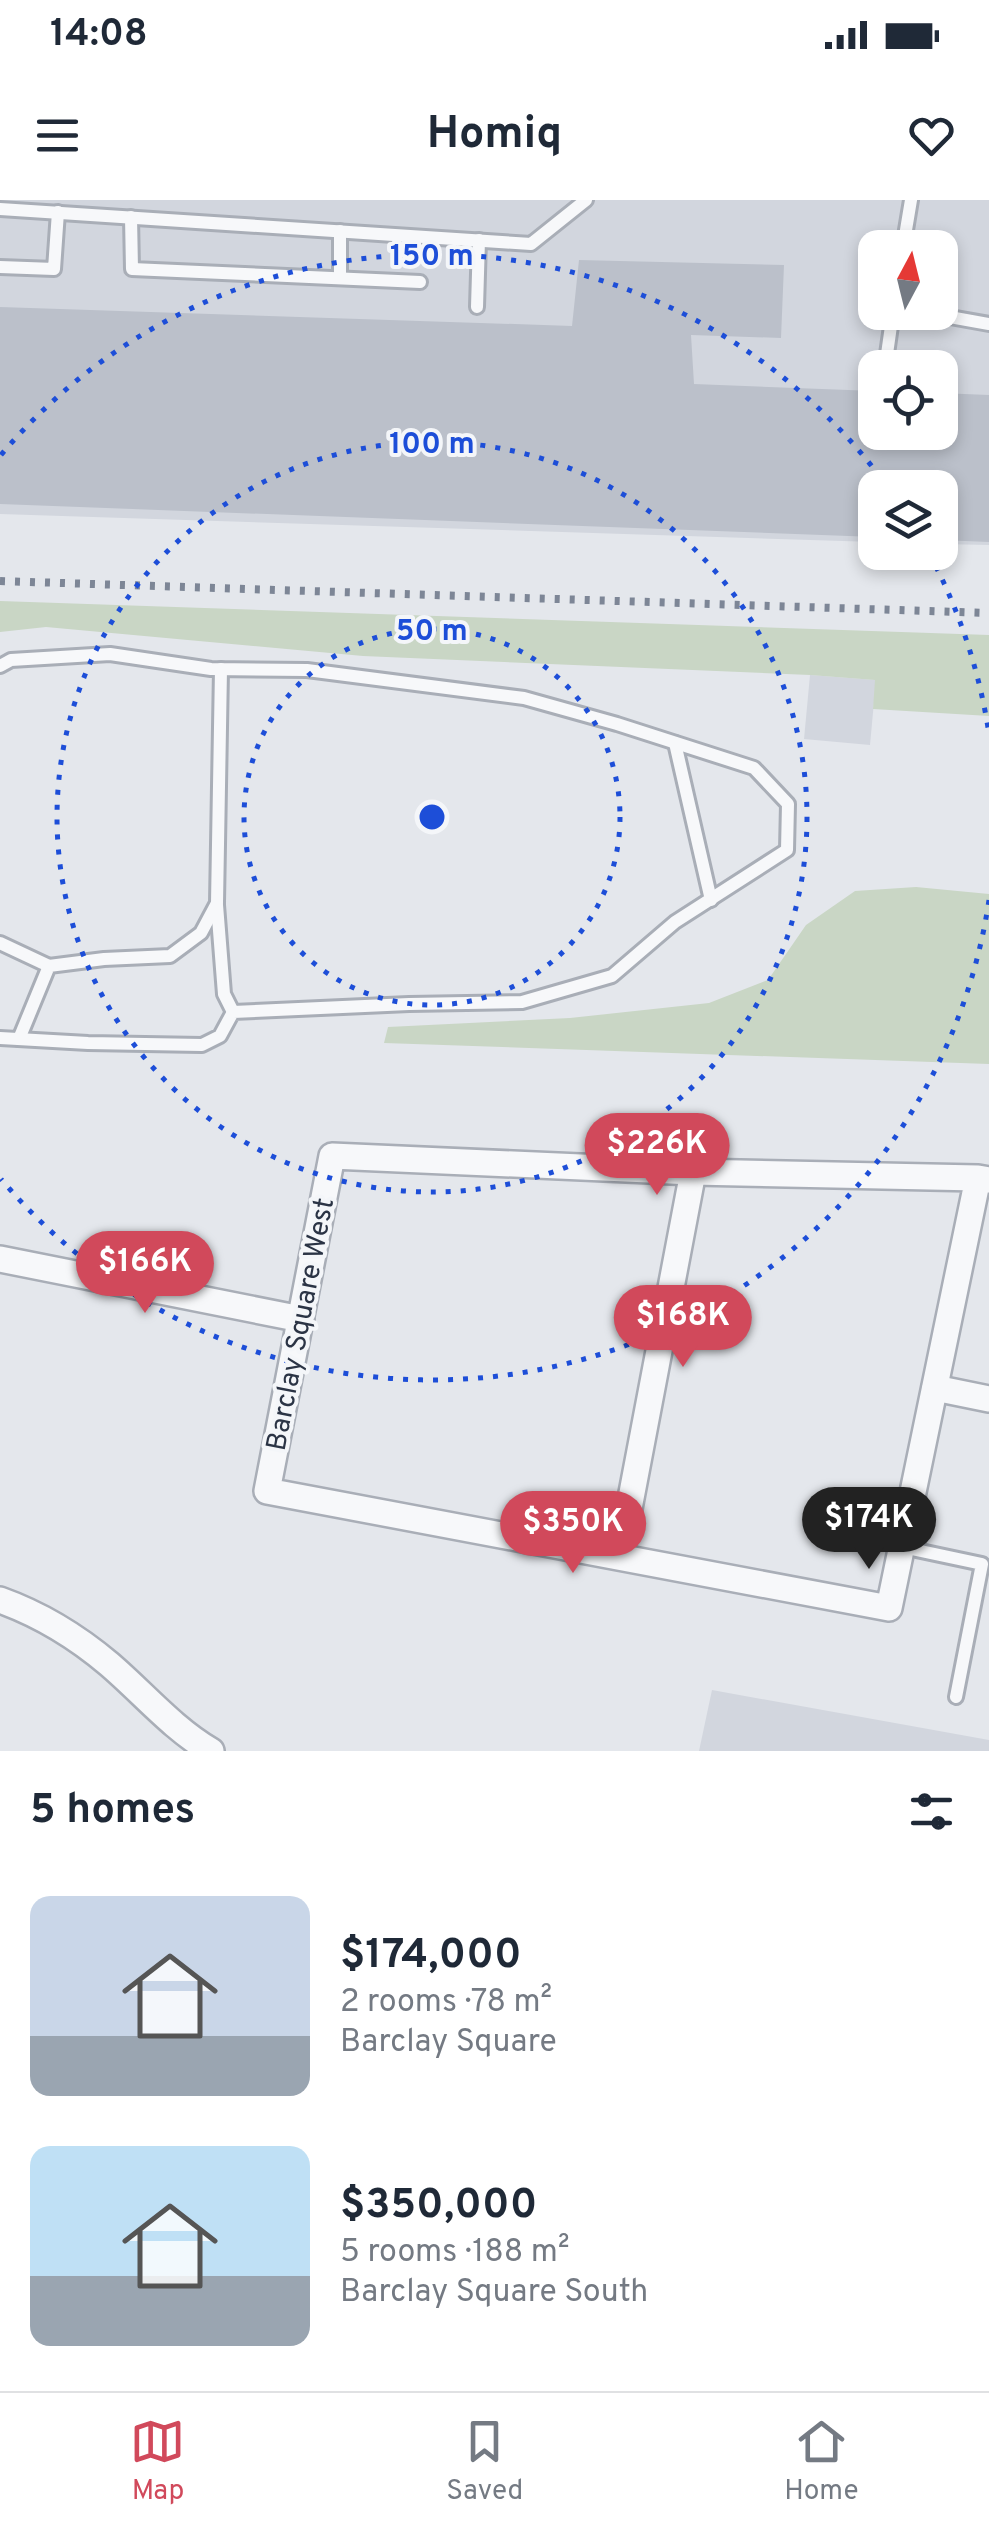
<!DOCTYPE html>
<meta charset="utf-8">
<style>
body{margin:0;font-family:Overpass,sans-serif;background:#f6f6f7;color:#1f2937;height:100vh;display:flex;flex-direction:column;font-size:38px;white-space:nowrap}
*{box-sizing:border-box;margin:0}
p{font-size:32px;color:#747a83}
.icon{flex:none;width:55px;height:55px;fill:none;stroke:currentColor;stroke-width:2;stroke-linecap:round;stroke-linejoin:round}
.map{position:relative;height:1551px;overflow:hidden}
.side{display:flex;flex-direction:column;background:#fff;flex:1}
.side>*{flex:none}
.needle{width:65px;rotate:7deg}
.tools{position:absolute;left:858px;top:30px;display:grid;gap:20px}
.tools a{display:grid;place-items:center;width:100px;height:100px;border-radius:20px;background:#fff;box-shadow:0 5px 15px #0003;font-size:50px}
.price{position:absolute;translate:-50% -85px;padding:0 22px;border-radius:35px;background:#d1495b;color:#fff;font-size:32px;line-height:65px;filter:drop-shadow(0 2px 5px #0008)}
.price::after{content:'';position:absolute;left:50%;top:60px;width:30px;height:22px;margin-left:-15px;background:inherit;clip-path:polygon(0 0,100% 0,50% 100%)}
.price.current{background:#222;color:#fff}
ul{padding:0;list-style:none}
li{display:flex;align-items:center;gap:30px;height:250px;padding:0 30px}
li span{display:grid;place-items:center;flex:none;width:280px;height:200px;border-radius:20px;color:#555}
li>.icon{margin-inline-start:auto}
span .icon{width:120px;height:120px;fill:#fffc;stroke-width:1}
li b{font-size:42px}
h2{display:flex;justify-content:space-between;align-items:center;height:120px;padding:0 30px;font-size:42px}
.status{display:flex;justify-content:space-between;align-items:center;height:70px;padding:0 50px;background:#fff;direction:ltr}
.status svg{height:28px;fill:currentColor}
header{display:flex;justify-content:space-between;align-items:center;height:130px;padding:0 30px;background:#fff;font-size:45px;font-weight:700}
.dock{display:flex;justify-content:space-around;align-items:center;height:140px;border-top:2px solid #e0e1e3;background:#fff;font-size:28px;color:#747a83}
.dock a{display:grid;justify-items:center;gap:5px}
.dock .current{color:#d1495b}
.map>svg:first-child{display:block}
</style>
<div class="status"><b>14:08</b><svg viewBox="0 0 49 12"><path d="M0 12V9h3v3zM5 12V6h3v6zM10 12V3h3v9zM15 12V0h3v12zM26 1h20v11H26zM47 4h2v5h-2z"/></svg></div>
<header><svg class="icon" aria-label="menu" viewBox="0 0 24 24"><path d="M4 6h16M4 12h16M4 18h16"/></svg>Homiq<svg class="icon" aria-label="heart" viewBox="0 0 24 24"><path d="M12 20l-8-8c-3-5 5-10 8-4 3-6 11-1 8 4z"/></svg></header>
<div class="map">
<svg width="989" height="1551" viewBox="0 0 989 1551">
<rect width="100%" height="100%" fill="#e4e7ec"/>
<g fill="#d2d6de" fill-rule="evenodd">
<path d="M0 0H989V345L940 344V288H875V342L0 314ZM875 48H940V112H875ZM875 168H940V232H875Z"/>
<polygon points="810,475 876,480 870,545 804,539"/>
<polygon points="712,1490 989,1540 989,1551 699,1551"/>
</g>
<g fill="#c9d6c5">
<polygon points="0,401 989,435 989,516 873,509 875,480 810,475 363,456 46,427 0,432"/>
<polygon points="916,687 989,694 989,864 384,843 388,827 570,818 709,803 768,780 806,725 855,691"/>
</g>
<polygon fill="#bbc0ca" points="579,60 784,65 781,138 691,135 694,184 875,191 875,232 940,232 940,193 989,195 989,342 940,340 940,288 875,288 875,337 0,304 0,107 572,126"/>
<g fill="none" stroke-linecap="round" stroke-linejoin="round">
<g stroke="#a9aeb7" stroke-width="18">
<g id="service">
<polyline points="0,9 531,44 586,0"/>
<polyline points="131,17 132,69 420,82"/>
<polyline points="903,48 911,0"/>
<polyline points="0,67 54,69 58,12"/>
<polyline points="340,78 340,31"/>
<polyline points="477,107 479,40"/>
<polyline points="922,112 989,124"/>
<polyline points="885,168 893,112"/>
<polyline points="0,466 11,460 110,454 211,469 307,470 524,498 617,524 754,568 788,604 787,650 675,722 612,776 522,802 409,804 233,812 220,836 202,845 88,843 0,838"/>
<polyline points="675,543 711,700"/>
<polyline points="217,705 224,794 233,812"/>
<polyline points="0,743 49,766"/>
<polyline points="19,839 49,766 104,759 170,756 201,733 217,703 221,469"/>
<polyline points="902,1347 982,1364 956,1497"/>
</g>
</g>
<g stroke="#a9aeb7" stroke-width="30">
<g id="minor">
<polyline points="978,978 889,1408 267,1291 332,956 693,972 978,978 989,980"/>
<polyline points="0,1059 301,1119"/>
<polyline points="935,1188 989,1199"/>
<polyline points="620,1356 693,972"/>
<path d="M0 1400C39 1414 77 1437 109 1464 143 1493 172 1528 211 1551"/>
</g>
</g>
<use href="#service" stroke="#f7f8fa" stroke-width="12"/>
<use href="#minor" stroke="#f7f8fa" stroke-width="25"/>
<polyline stroke="#7d8696" stroke-width="8" stroke-dasharray="5 10" stroke-linecap="butt" points="0,381 989,413"/>
</g>
<g fill="none" stroke="#1d4ed8" stroke-width="5" stroke-dasharray="5 10">
<circle cx="432" cy="617" r="188"/>
<circle cx="432" cy="617" r="375"/>
<path d="M989 700A563 563 0 0 1 1 979M1 255A563 563 0 0 1 887 286M929 353A563 563 0 0 1 989 534"/>
</g>
<g text-anchor="middle" stroke-width="8" stroke-linejoin="round" paint-order="stroke">
<g font-size="28" fill="#2b3445" stroke="#f4f6f9">
<text transform="translate(299 1124) rotate(-79)" y="10">Barclay Square West</text>
</g>
</g>
<circle cx="432" cy="617" r="15" fill="#1d4ed8" stroke="#f4f6f9" stroke-width="5"/>
<g font-size="30" text-anchor="middle" font-weight="bold" fill="#1d4ed8" stroke="#f4f6f9" stroke-width="8" stroke-linejoin="round" paint-order="stroke">
<text x="432" y="65">150 m</text>
<text x="432" y="253">100 m</text>
<text x="432" y="440">50 m</text>
</g>
</svg>
<div class="tools">
<a><svg class="needle" viewBox="-14 -14 28 28"><path d="M0-13l5 13h-10z" fill="#e53935"/><path d="M0 13l5-13h-10z" fill="#747a83"/></svg></a>
<a><svg class="icon" aria-label="locate" viewBox="0 0 24 24"><circle cx="12" cy="12" r="6"/><path d="M12 2v4M12 18v4M2 12h4M18 12h4"/></svg></a>
<a><svg class="icon" aria-label="layers" viewBox="0 0 24 24"><path d="M12 4l9 5-9 5-9-5zM3 14l9 5 9-5"/></svg></a>
</div>
<b class="price" style="left:657px;top:998px">$226K</b>
<b class="price" style="left:145px;top:1116px">$166K</b>
<b class="price" style="left:683px;top:1170px">$168K</b>
<b class="price current" style="left:869px;top:1372px">$174K</b>
<b class="price" style="left:573px;top:1376px">$350K</b>
</div>
<section class="side">
<h2>5 homes<svg class="icon" aria-label="filters" viewBox="0 0 24 24"><path d="M4 7h16M4 17h16"/><circle cx="9" cy="7" r="2"/><circle cx="15" cy="17" r="2"/></svg></h2>
<ul>
<li><span style="background:linear-gradient(#c9d6e8 70%,#9aa5b1 0)"><svg class="icon" aria-label="home" viewBox="0 0 24 24"><path d="M3 11l9-7 9 7M6 9v11h12V9"/></svg></span><div><b>$174,000</b><p>2 rooms · 78 m²</p><p>Barclay Square</p></div></li>
<li><span style="background:linear-gradient(#bfe0f5 65%,#9aa5b1 0)"><svg class="icon" aria-label="home" viewBox="0 0 24 24"><path d="M3 11l9-7 9 7M6 9v11h12V9"/></svg></span><div><b>$350,000</b><p>5 rooms · 188 m²</p><p>Barclay Square South</p></div></li>
</ul>
</section>
<nav class="dock">
<a class="current"><svg class="icon" aria-label="map" viewBox="0 0 24 24"><path d="M3 6l6-2 6 2 6-2v14l-6 2-6-2-6 2zM9 4v14M15 6v14"/></svg>Map</a>
<a><svg class="icon" aria-label="saved" viewBox="0 0 24 24"><path d="M7 4h10v16l-5-4-5 4z"/></svg>Saved</a>
<a><svg class="icon" aria-label="home" viewBox="0 0 24 24"><path d="M3 11l9-7 9 7M6 9v11h12V9"/></svg>Home</a>
</nav>
